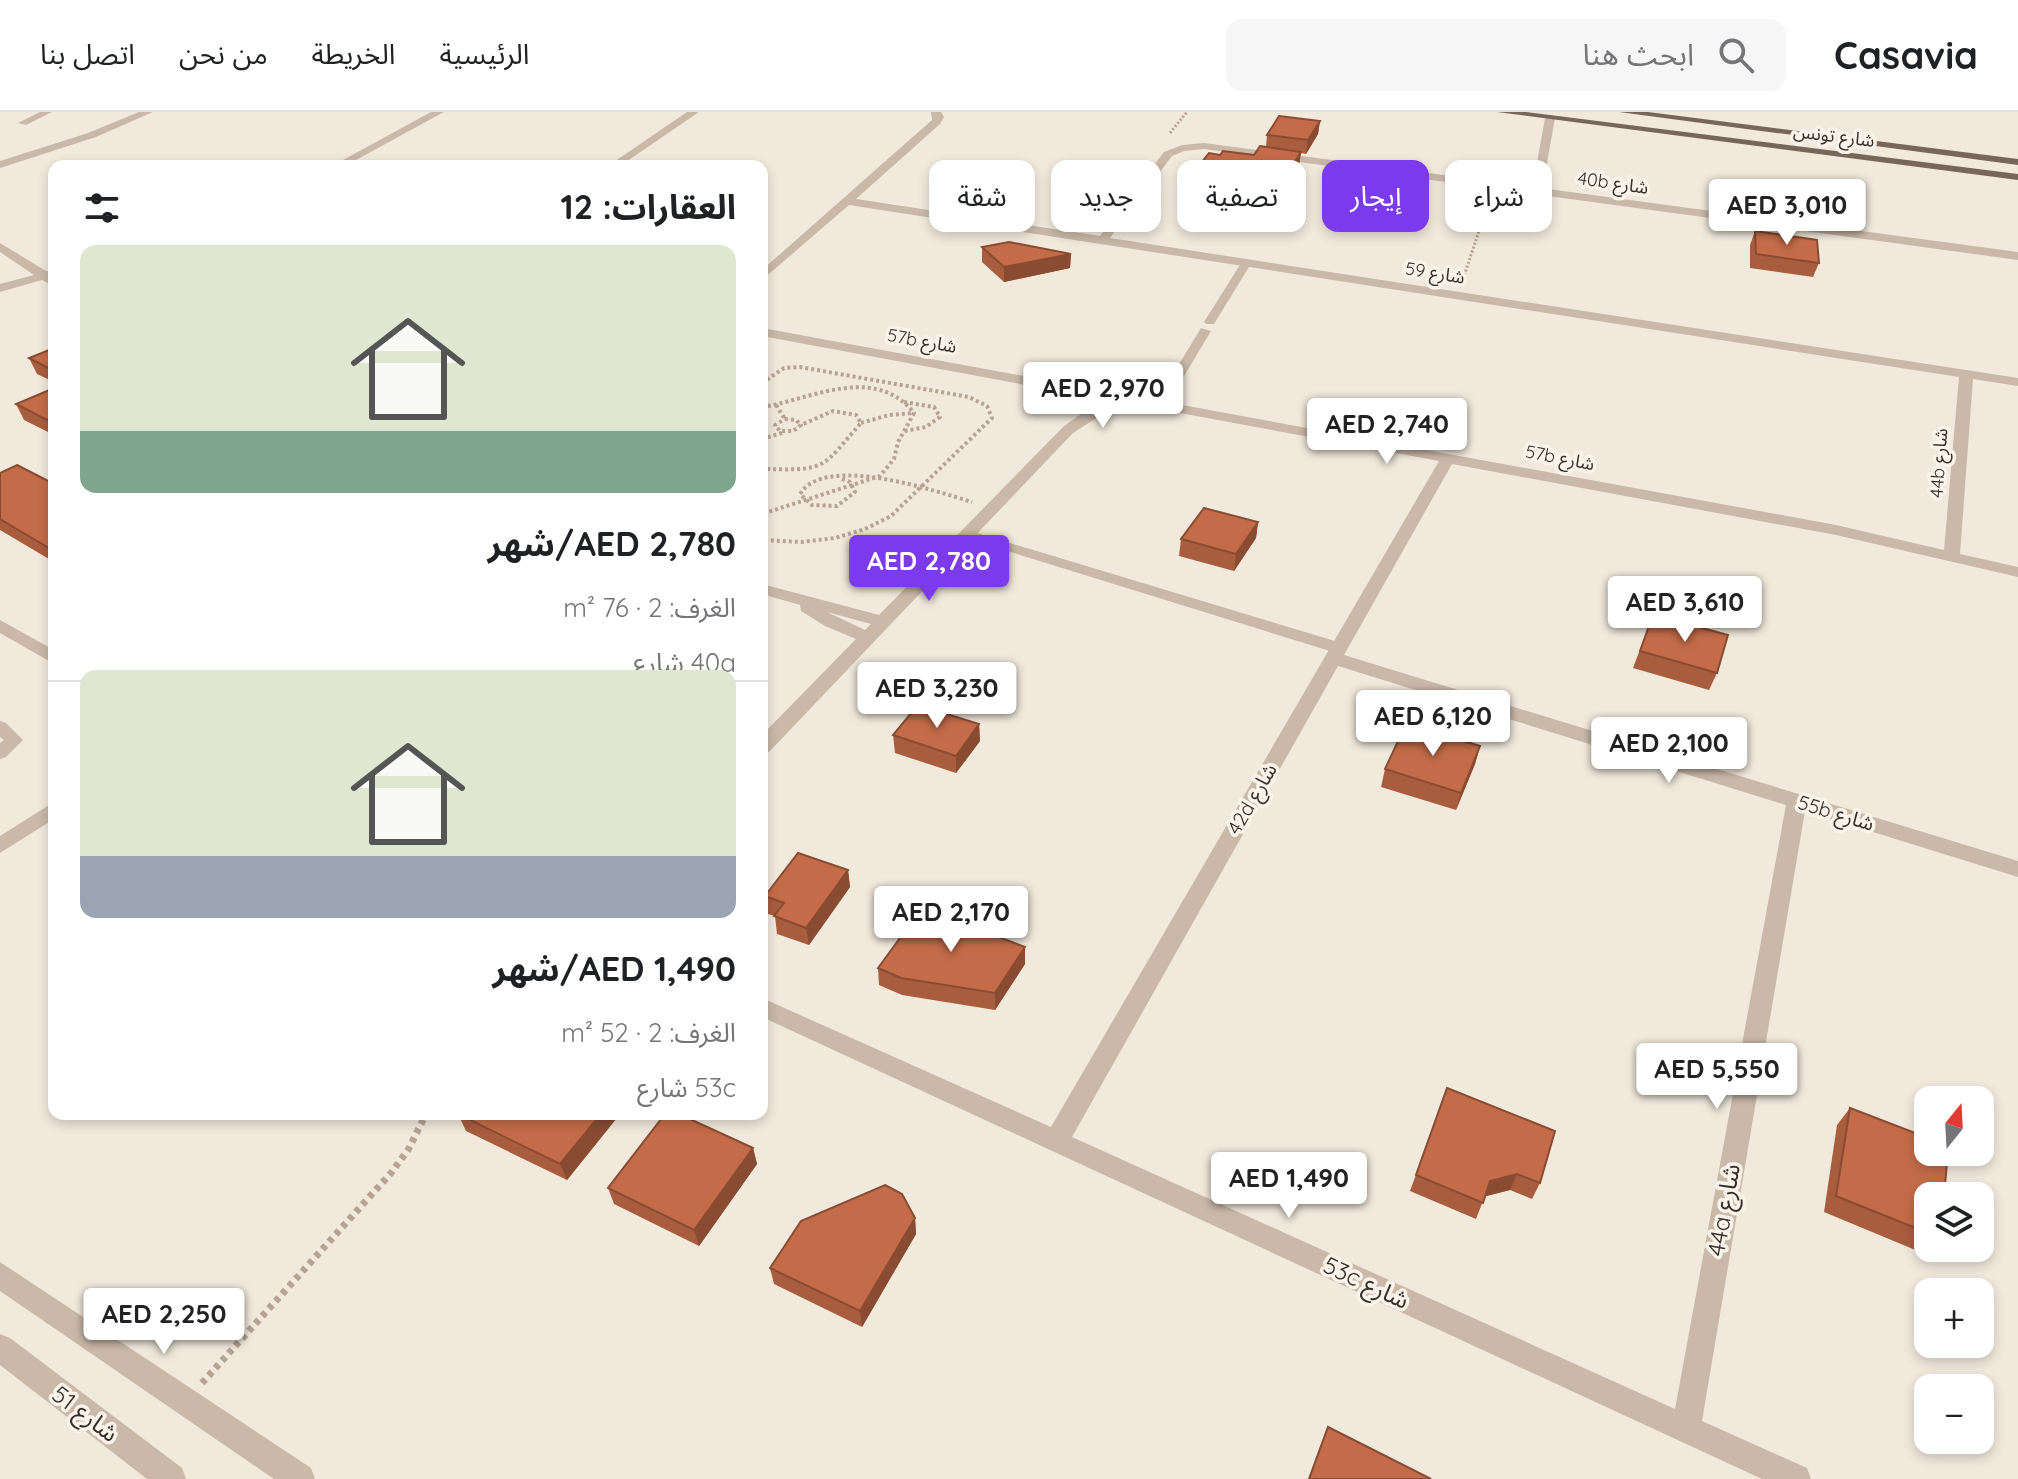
<!DOCTYPE html>
<html lang="ar">
<meta charset="utf-8">
<style>
body{margin:0;font-family:Quicksand,"Noto Sans Arabic",sans-serif;background:#f6f6f6;color:#202124;direction:rtl;height:100vh;display:flex;flex-direction:column;font-size:30px;white-space:nowrap}
*{box-sizing:border-box;margin:0}
p{font-size:26px;color:#757577}
.icon{flex:none;width:44px;height:44px;fill:none;stroke:currentColor;stroke-width:2;stroke-linecap:round;stroke-linejoin:round}
.map{position:relative;flex:1;overflow:hidden;direction:ltr}
.details{position:absolute;left:48px;top:48px;width:720px;height:960px;display:flex;flex-direction:column;background:#fff;border-radius:16px;box-shadow:0 4px 12px #0003;direction:rtl}
.details>*{flex:none}
.hud{position:absolute;left:792px;top:48px;width:760px;height:72px;direction:rtl;display:flex;gap:16px}
.needle{width:52px;rotate:18deg}
.controls{position:absolute;left:1914px;top:974px;display:grid;gap:16px}
.controls a{display:grid;place-items:center;width:80px;height:80px;border-radius:16px;background:#fff;box-shadow:0 4px 12px #0003;font-size:40px}
.price{position:absolute;translate:-50% -68px;padding:0 18px;border-radius:8px;background:#fff;color:#222;font-size:26px;line-height:52px;filter:drop-shadow(0 2px 4px #0008)}
.price::after{content:'';position:absolute;left:50%;top:48px;width:24px;height:18px;margin-left:-12px;background:inherit;clip-path:polygon(0 0,100% 0,50% 100%)}
.price.active{background:#7c3aed;color:#fff}
ul{padding:0;list-style:none}
li{display:grid;align-content:center;gap:16px;height:424px;padding:0 32px}
li+li{border-top:2px solid #e0e0e0}
li span{display:grid;place-items:center;height:248px;border-radius:16px;color:#555}
li>.icon{margin-inline-start:auto}
span .icon{width:144px;height:144px;fill:#fffc;stroke-width:1}
li b{font-size:34px}
h2{display:flex;justify-content:space-between;align-items:center;height:96px;padding:0 32px;font-size:34px}
.chip{padding:0 28px;border-radius:16px;background:#fff;box-shadow:0 4px 12px #0003;font-size:28px;line-height:72px}
.chip.active{background:#7c3aed;color:#fff}
header{display:flex;align-items:center;gap:48px;box-sizing:border-box;height:112px;padding:0 40px;background:#fff;border-bottom:2px solid #e0e0e0}
header strong{font-size:38px}
nav{display:flex;gap:44px;margin-inline-start:auto;font-size:28px}
.search{width:560px;height:72px;background:#f6f6f6;display:flex;align-items:center;gap:20px;box-sizing:border-box;padding:0 28px;border-radius:16px;color:#757577;font-size:30px}
.map>svg:first-child{display:block}
</style>
<header>
<strong>Casavia</strong>
<div class="search"><svg class="icon" aria-label="search" viewBox="0 0 24 24"><circle cx="10" cy="10" r="6"/><path d="M15 15l6 6"/></svg>ابحث هنا</div>
<nav><a>الرئيسية</a><a>الخريطة</a><a>من نحن</a><a>اتصل بنا</a></nav>
</header>
<div class="map">
<svg width="2018" height="1367" viewBox="0 0 2018 1367">
<rect width="100%" height="100%" fill="#f2e9dd"/>
<g fill="none" stroke-linecap="round" stroke-linejoin="round">
<g stroke="#b6a393" stroke-width="3" stroke-dasharray="2 2" stroke-linecap="butt">
<polyline points="1170,21 1187,0"/>
<polyline points="1463,167 1489,89"/>
</g>
<g stroke="#b6a393" stroke-width="4" stroke-dasharray="3 3" stroke-linecap="butt">
<polyline points="762,271 784,256 800,255 969,285 987,294 992,306 891,404 865,417 835,426 801,430 762,428"/>
<polyline points="904,290 934,295 940,305 926,315 905,319"/>
<polyline points="776,293 785,307"/>
<path d="M762 295C810 288 874 251 914 301L898 330 894 347 880 364 762 402"/>
<polygon points="785,307 796,308 801,313 793,319 780,319 775,313"/>
<polyline points="861,311 889,303 914,301"/>
<polyline points="762,327 785,320"/>
<polyline points="762,350 767,357 762,363"/>
<path d="M767 357C828 359 822 355 861 311L856 303 833 299 801 313"/>
<path d="M842 367 850 370 855 380 837 394 812 393 800 382C825 341 935 379 972 390"/>
</g>
<polyline stroke="#b6a393" stroke-width="7" stroke-dasharray="5 5" stroke-linecap="butt" points="202,1271 391,1061 408,1038 426,1002"/>
<g fill="#cab9a9" fill-rule="evenodd">
<polygon points="40,0 52,0 26,13 18,11"/>
<polygon points="1550,3 1555,6 1542,79 1537,82 1532,79 1545,6"/>
<polygon points="1243,148 1252,150 1214,212 1206,212 1204,210"/>
<polygon points="1201,216 1211,219 1165,296 1155,296 1154,293"/>
<polygon points="967,418 1345,532 1347,536 1345,540 1333,540 962,425 962,419"/>
<polygon points="0,609 6,611 23,628 6,645 0,647 0,631 4,628 0,625"/>
</g>
<g fill="#cab9a9" fill-rule="evenodd">
<polygon points="139,0 153,0 96,25 0,56 0,49 88,21"/>
<polygon points="431,0 444,0 345,54 332,54"/>
<polygon points="687,0 699,0 620,54 608,54"/>
<path d="M931 0H941L944 5 940 12 856 87 1100 124 1164 40 1182 33 1204 31 2018 140V148L1204 37 1184 39 1172 44 1110 126 2018 266V274L1973 267 1960 442 2018 455V465L1836 423 1452 352 1344 543 2018 749V765L1805 699 1702 1309 1807 1356 1811 1367H1762L762 905V886L1051 1015 1439 349 1115 289 1098 305 1073 321 769 640 762 641V623L856 527 825 514 801 499 800 493 762 482V472L879 503 1063 315 1101 287 762 224V216L1836 413 1944 438 1959 265 849 93 762 168V158L932 8ZM827 500 871 512 865 518ZM1338 554 1786 693 1675 1297 1072 1025Z"/>
<polygon points="0,131 46,159 54,159 54,174 42,168 0,180 0,172 34,163 0,140"/>
<polygon points="0,508 54,538 54,552 0,521"/>
<polygon points="54,690 54,707 0,741 0,724"/>
<polygon points="0,1150 311,1356 315,1367 274,1367 0,1179"/>
</g>
<polygon fill="#cab9a9" fill-rule="evenodd" points="0,1222 10,1226 182,1356 186,1367 147,1367 0,1253"/>
<g fill="#79665a" fill-rule="evenodd">
<polygon points="1497,0 1526,0 2018,62 2018,68"/>
<polygon points="1619,0 1648,0 2018,47 2018,53"/>
</g>
</g>
<g fill="#a95d3f">
<polygon points="1320,9 1318,22 1306,42 1301,41 1299,53 1279,87 1189,79 1190,65 1220,43 1254,43 1266,35 1267,23"/>
<polygon points="1755,119 1819,151 1813,165 1750,156 1750,133"/>
<polygon points="982,135 1071,142 1070,156 1004,170 982,150"/>
<polygon points="54,236 54,270 37,262 29,246"/>
<polygon points="54,276 54,323 24,308 16,292"/>
<polygon points="0,361 54,372 54,450 0,418"/>
<polygon points="1258,410 1256,426 1234,459 1179,444 1181,427"/>
<polygon points="1653,503 1717,561 1709,578 1633,556"/>
<polygon points="979,612 980,629 956,661 895,641 893,623"/>
<polygon points="1480,634 1475,652 1456,698 1381,675 1385,657"/>
<polygon points="848,758 850,775 809,833 777,822 775,804 768,802 765,784"/>
<polygon points="1025,852 995,898 902,883 879,873 878,856"/>
<polygon points="1447,976 1540,1071 1532,1087 1510,1078 1485,1084 1476,1107 1410,1079"/>
<polygon points="1850,996 1928,1084 1928,1136 1931,1136 1925,1142 1824,1100 1837,1013"/>
<polygon points="458,1002 620,1002 567,1068 466,1019"/>
<polygon points="753,1036 757,1052 699,1134 614,1092 608,1076"/>
<polygon points="915,1106 916,1122 862,1215 774,1172 770,1156"/>
</g>
<g fill="#894c33">
<polygon points="1320,9 1318,22 1306,42 1308,28"/>
<polygon points="1301,40 1299,53 1279,87 1280,74"/>
<polygon points="1071,142 1070,156 1004,170 1004,155"/>
<polygon points="54,305 54,321 47,308"/>
<polygon points="1258,410 1256,426 1234,459 1236,442"/>
<polygon points="979,612 980,629 956,661 956,644"/>
<polygon points="1480,634 1475,652 1456,698 1461,681"/>
<polygon points="848,758 850,775 809,833 806,816"/>
<polygon points="1025,835 1025,852 995,898 995,881"/>
<polygon points="601,1002 620,1002 567,1068 560,1052"/>
<polygon points="753,1036 757,1052 699,1134 694,1118"/>
<polygon points="1517,1062 1510,1078 1483,1085 1490,1069"/>
<polygon points="915,1106 916,1122 862,1215 860,1199"/>
</g>
<g fill="#c46c49" stroke="#894c33" stroke-width="2">
<polygon points="1279,4 1320,9 1308,28 1267,23"/>
<polygon points="1260,34 1301,40 1280,74 1190,65 1209,41 1220,43 1223,39 1254,43"/>
<polygon points="1755,119 1817,128 1819,151 1756,142"/>
<polygon points="1009,130 1071,142 1004,155 982,135"/>
<polygon points="54,236 54,259 29,246"/>
<polygon points="54,276 54,305 47,308 16,292"/>
<polygon points="17,353 54,372 50,373 54,376 54,439 0,407 0,361"/>
<polygon points="1204,396 1258,410 1236,442 1181,427"/>
<polygon points="1653,503 1728,523 1717,561 1640,539"/>
<polygon points="918,593 979,612 956,644 893,623"/>
<polygon points="1406,612 1480,634 1461,681 1385,657"/>
<polygon points="798,741 848,758 806,816 774,804 784,791 765,784"/>
<polygon points="922,796 1025,835 995,881 901,866 878,856"/>
<polygon points="1447,976 1555,1019 1540,1071 1517,1062 1490,1069 1483,1091 1416,1063"/>
<polygon points="1850,996 1928,1026 1928,1040 1948,1040 1944,1084 1928,1084 1928,1121 1836,1084"/>
<polygon points="458,1002 601,1002 560,1052"/>
<polygon points="665,1002 679,1002 753,1036 694,1118 608,1076"/>
<polygon points="885,1073 902,1082 915,1106 860,1199 770,1156 801,1109"/>
<polygon points="1328,1315 1431,1367 1309,1367"/>
</g>
<g text-anchor="middle" stroke-width="7" stroke-linejoin="round" paint-order="stroke">
<g font-size="18" fill="#372e29" stroke="#f9f3e9">
<text transform="translate(1834 24) rotate(7)" y="6">شارع تونس</text>
<text transform="translate(1613 71) rotate(8)" y="6">40b شارع</text>
<text transform="translate(1435 161) rotate(9)" y="6">شارع 59</text>
<text transform="translate(922 229) rotate(10)" y="6">57b شارع</text>
<text transform="translate(1560 346) rotate(11)" y="6">57b شارع</text>
<text transform="translate(1939 351) rotate(-86)" y="6">44b شارع</text>
</g>
<g font-size="20" fill="#372e29" stroke="#f9f3e9">
<text transform="translate(1252 687) rotate(-60)" y="7">42d شارع</text>
<text transform="translate(1836 701) rotate(17)" y="7">55b شارع</text>
</g>
<g font-size="24" fill="#372e29" stroke="#f9f3e9">
<text transform="translate(1724 1098) rotate(-80)" y="8">44a شارع</text>
<text transform="translate(1366 1171) rotate(25)" y="8">53c شارع</text>
<text transform="translate(85 1302) rotate(37)" y="8">شارع 51</text>
</g>
</g>
</svg>
<div class="controls">
<a><svg class="needle" viewBox="-14 -14 28 28"><path d="M0-13l5 13h-10z" fill="#e53935"/><path d="M0 13l5-13h-10z" fill="#757577"/></svg></a>
<a><svg class="icon" aria-label="layers" viewBox="0 0 24 24"><path d="M12 4l9 5-9 5-9-5zM3 14l9 5 9-5"/></svg></a>
<a>+</a>
<a>−</a>
</div>
<b class="price" style="left:1787px;top:135px">AED 3,010</b>
<b class="price" style="left:1103px;top:318px">AED 2,970</b>
<b class="price" style="left:1387px;top:354px">AED 2,740</b>
<b class="price active" style="left:929px;top:491px">AED 2,780</b>
<b class="price" style="left:1685px;top:532px">AED 3,610</b>
<b class="price" style="left:937px;top:618px">AED 3,230</b>
<b class="price" style="left:1433px;top:646px">AED 6,120</b>
<b class="price" style="left:1669px;top:673px">AED 2,100</b>
<b class="price" style="left:951px;top:842px">AED 2,170</b>
<b class="price" style="left:1717px;top:999px">AED 5,550</b>
<b class="price" style="left:1289px;top:1108px">AED 1,490</b>
<b class="price" style="left:164px;top:1244px">AED 2,250</b>
<div class="hud">
<a class="chip">شراء</a>
<a class="chip active">إيجار</a>
<a class="chip">تصفية</a>
<a class="chip">جديد</a>
<a class="chip">شقة</a>
</div>
<section class="details">
<h2>العقارات: 12<svg class="icon" aria-label="filters" viewBox="0 0 24 24"><path d="M4 7h16M4 17h16"/><circle cx="9" cy="7" r="2"/><circle cx="15" cy="17" r="2"/></svg></h2>
<ul>
<li><span style="background:linear-gradient(#dfe7d0 75%,#7fa58c 0)"><svg class="icon" aria-label="home" viewBox="0 0 24 24"><path d="M3 11l9-7 9 7M6 9v11h12V9"/></svg></span><div><b>AED 2,780/شهر</b><p>الغرف: 2 · 76 m²</p><p>40a شارع</p></div></li>
<li><span style="background:linear-gradient(#dfe7d0 75%,#9aa5b1 0)"><svg class="icon" aria-label="home" viewBox="0 0 24 24"><path d="M3 11l9-7 9 7M6 9v11h12V9"/></svg></span><div><b>AED 1,490/شهر</b><p>الغرف: 2 · 52 m²</p><p>53c شارع</p></div></li>
</ul>
</section>
</div>
